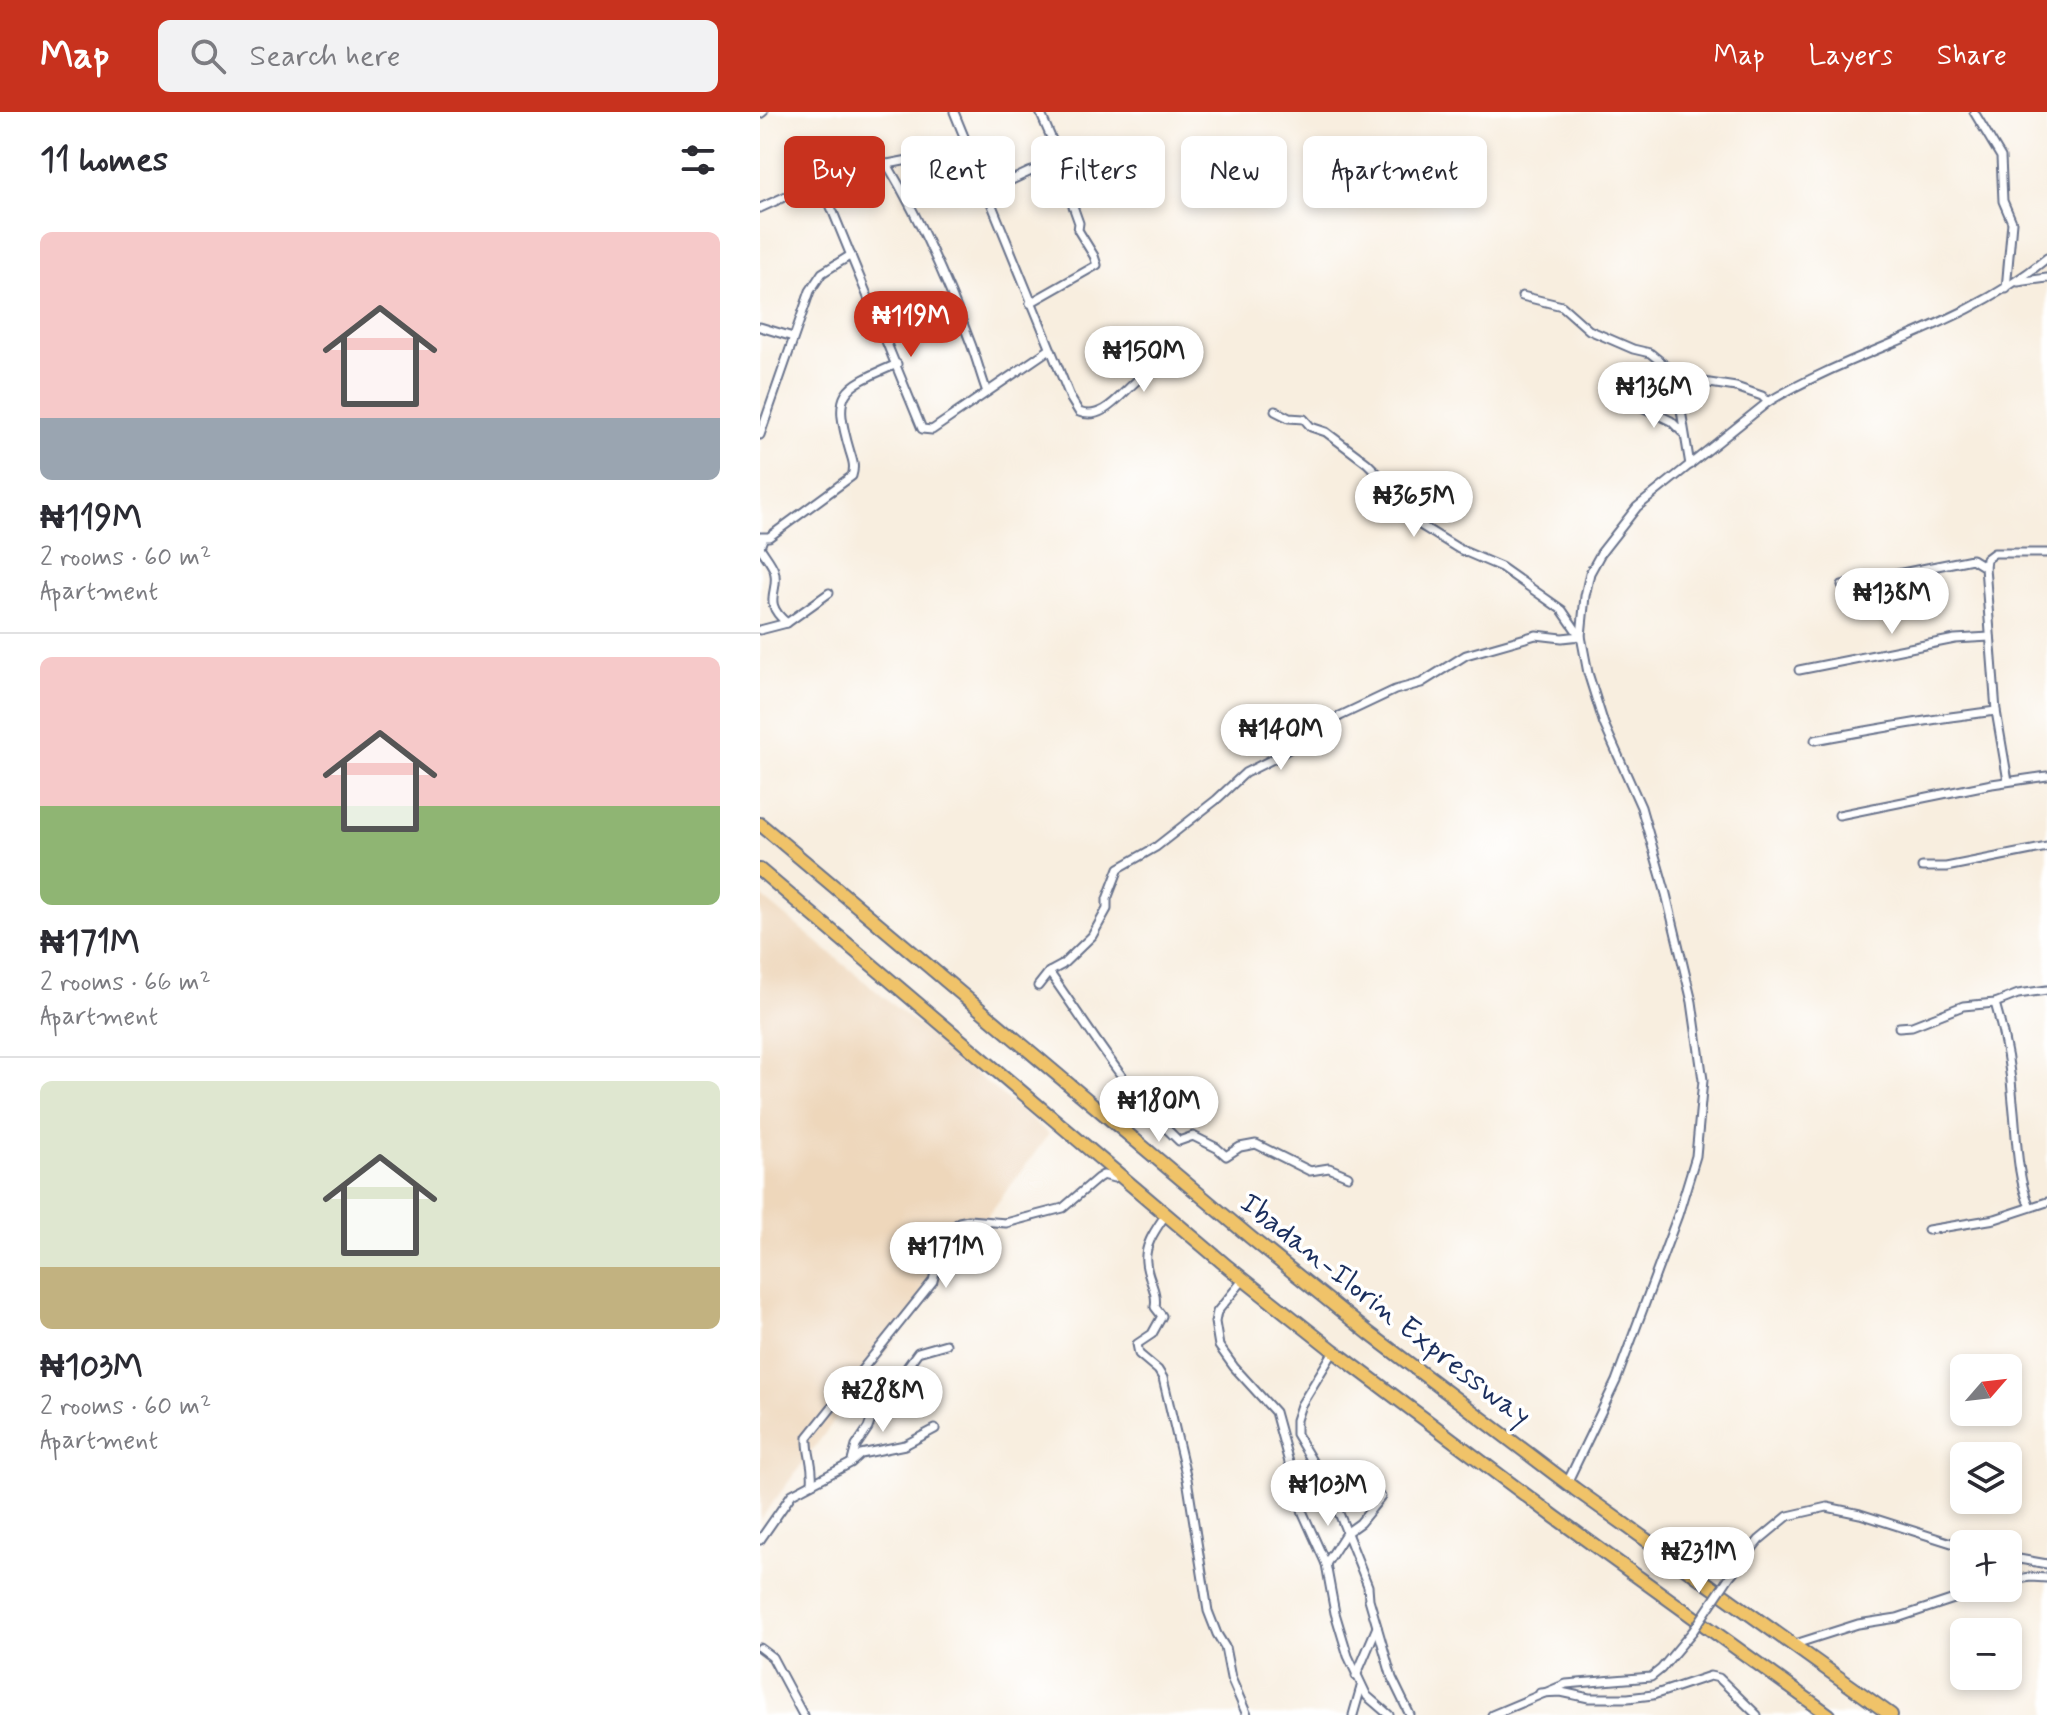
<!DOCTYPE html>
<meta charset="utf-8">
<style>
body{margin:0;font-family:Mynerve,sans-serif;background:#f2f2f3;color:#2b2b33;height:100vh;display:flex;flex-direction:column;font-size:30px;white-space:nowrap}
*{box-sizing:border-box;margin:0}
p{font-size:26px;color:#7c7c81}
.icon{flex:none;width:44px;height:44px;fill:none;stroke:currentColor;stroke-width:2;stroke-linecap:round;stroke-linejoin:round}
.map{position:relative;flex:1;overflow:hidden}
.panel{display:flex;flex-direction:column;background:#fff;width:760px}
.panel>*{flex:none}
.guide{position:absolute;left:24px;top:24px;width:760px;height:72px;display:flex;gap:16px}
.needle{width:52px;rotate:62deg}
.controls{position:absolute;left:1190px;top:1242px;display:grid;gap:16px}
.controls a{display:grid;place-items:center;width:72px;height:72px;border-radius:12px;background:#fff;box-shadow:0 4px 12px #0003;font-size:40px}
.price{position:absolute;translate:-50% -68px;padding:0 18px;border-radius:28px;background:#fff;color:#222;font-size:26px;line-height:52px;filter:drop-shadow(0 2px 4px #0008)}
.price::after{content:'';position:absolute;left:50%;top:48px;width:24px;height:18px;margin-left:-12px;background:inherit;clip-path:polygon(0 0,100% 0,50% 100%)}
.price.active{background:#c8321e;color:#fff}
ul{padding:0;list-style:none}
li{display:grid;align-content:center;gap:16px;height:424px;padding:0 40px}
li+li{border-top:2px solid #e1e1e2}
li span{display:grid;place-items:center;height:248px;border-radius:12px;color:#555}
li>.icon{margin-inline-start:auto}
span .icon{width:144px;height:144px;fill:#fffc;stroke-width:1}
li b{font-size:34px}
h2{display:flex;justify-content:space-between;align-items:center;height:96px;padding:0 40px;font-size:34px}
.pill{padding:0 28px;border-radius:12px;background:#fff;box-shadow:0 4px 12px #0003;font-size:28px;line-height:72px}
.pill.active{background:#c8321e;color:#fff}
header{display:flex;align-items:center;gap:48px;box-sizing:border-box;height:112px;padding:0 40px;background:#c8321e;color:#fff}
header strong{font-size:38px}
nav{display:flex;gap:44px;margin-inline-start:auto;font-size:28px}
.search{width:560px;height:72px;background:#f2f2f3;display:flex;align-items:center;gap:20px;box-sizing:border-box;padding:0 28px;border-radius:12px;color:#7c7c81;font-size:30px}
main{display:flex;flex:1;min-height:0}
.map>svg:first-child{display:block}
</style>
<header>
<strong>Map</strong>
<div class="search"><svg class="icon" aria-label="search" viewBox="0 0 24 24"><circle cx="10" cy="10" r="6"/><path d="M15 15l6 6"/></svg>Search here</div>
<nav><a>Map</a><a>Layers</a><a>Share</a></nav>
</header>
<main>
<section class="panel">
<h2>11 homes<svg class="icon" aria-label="filters" viewBox="0 0 24 24"><path d="M4 7h16M4 17h16"/><circle cx="9" cy="7" r="2"/><circle cx="15" cy="17" r="2"/></svg></h2>
<ul>
<li><span style="background:linear-gradient(#f6c9c9 75%,#9aa5b1 0)"><svg class="icon" aria-label="home" viewBox="0 0 24 24"><path d="M3 11l9-7 9 7M6 9v11h12V9"/></svg></span><div><b>₦119M</b><p>2 rooms · 60 m²</p><p>Apartment</p></div></li>
<li><span style="background:linear-gradient(#f6c9c9 60%,#8fb573 0)"><svg class="icon" aria-label="home" viewBox="0 0 24 24"><path d="M3 11l9-7 9 7M6 9v11h12V9"/></svg></span><div><b>₦171M</b><p>2 rooms · 66 m²</p><p>Apartment</p></div></li>
<li><span style="background:linear-gradient(#dfe7d0 75%,#c2b280 0)"><svg class="icon" aria-label="home" viewBox="0 0 24 24"><path d="M3 11l9-7 9 7M6 9v11h12V9"/></svg></span><div><b>₦103M</b><p>2 rooms · 60 m²</p><p>Apartment</p></div></li>
</ul>
</section>
<div class="map">
<svg width="1287" height="1603" viewBox="0 0 1287 1603">
<rect width="100%" height="100%" fill="#fff"/>
<filter id="ink" filterUnits="userSpaceOnUse"><feTurbulence type="fractalNoise" baseFrequency=".0125" numOctaves="2"/><feDisplacementMap in="SourceGraphic" scale="16" xChannelSelector="R" yChannelSelector="G"/><feConvolveMatrix kernelMatrix="1 2 1 2 8 2 1 2 1" color-interpolation-filters="sRGB"/></filter>
<filter id="wash" filterUnits="userSpaceOnUse"><feTurbulence type="fractalNoise" baseFrequency=".006" numOctaves="4" result="noise"/><feDisplacementMap in="SourceGraphic" scale="32" xChannelSelector="R" yChannelSelector="G"/><feGaussianBlur stdDeviation="1.8" result="paint"/><feColorMatrix in="noise" values="0 0 0 0 0 0 0 0 0 0 0 0 0 0 0 0 0 1.4 0 .05"/><feComposite in="paint" operator="in"/></filter>
<g filter="url(#wash)">
<rect width="100%" height="100%" fill="#f8eedf"/>
<polygon fill="#eed7bb" points="0,783 289,1022 0,1408"/>
</g>
<g filter="url(#ink)">
<g fill="none" stroke-linecap="round" stroke-linejoin="round">
<g stroke="#68728b" stroke-width="11">
<g id="street">
<path d="M194 0 311 287 319 300C345 311 364 276 384 263 391 258 400 257 409 255L414 245 413 236"/>
<polyline points="1214,0 1241,45 1243,89 1252,110 1246,177"/>
<polyline points="0,2 3,0"/>
<path d="M127 52C161 109 188 171 211 232 217 248 221 264 227 280"/>
<polyline points="64,78 162,317 172,318 290,237"/>
<polyline points="228,79 269,60 299,50 302,51 280,0"/>
<polyline points="0,96 33,81 54,81 64,78 112,55 164,45 204,29"/>
<polyline points="1258,170 1287,166"/>
<polyline points="762,184 802,194 829,218 873,237 890,241 906,254 943,270 976,275 1002,284 1008,290"/>
<polyline points="270,191 337,153 334,144 318,118 319,111 303,66 302,51"/>
<polyline points="0,215 33,225"/>
<polyline points="907,255 917,274 930,353"/>
<polyline points="880,294 911,309 922,320"/>
<polyline points="515,299 529,306 544,307 551,315 566,320 607,351 619,363 636,398 699,437 741,455 802,498 820,524"/>
<polyline points="0,323 50,179 62,161 91,143"/>
<path d="M0 425H9L92 364C95 355 93 349 90 340 72 279 81 276 137 252"/>
<path d="M3 427 0 435C4 442 11 450 14 458 21 479 0 489 27 511"/>
<polyline points="1225,455 1226,447 1234,441 1287,441"/>
<polyline points="1082,473 1212,447 1225,455 1236,599 1248,669"/>
<polyline points="0,518 27,511 69,481"/>
<polyline points="1039,558 1195,527 1230,525"/>
<path d="M1055 628C1115 617 1175 606 1236 599"/>
<polyline points="1079,703 1232,672 1287,664"/>
<polyline points="1162,755 1186,755 1287,735"/>
<path d="M289 860C330 917 367 981 419 1029L433 1024 457 1036 466 1044 480 1035 496 1032 550 1059 569 1056 588 1064"/>
<polyline points="278,874 289,860 302,853 332,824 347,797 347,787 359,756 396,735 456,688 485,661 513,647 580,604 635,578 661,571 706,543 776,523 802,526 821,524"/>
<path d="M1235 891C1244 922 1251 957 1253 990 1257 1024 1256 1063 1270 1095"/>
<polyline points="1139,915 1152,914 1203,894 1235,891 1258,882 1287,878"/>
<path d="M406 1102C397 1116 384 1132 386 1150 387 1166 398 1179 395 1195L402 1204 392 1222 377 1232 379 1242 398 1258 403 1266 427 1367 448 1499 457 1522 465 1535 471 1566 487 1603"/>
<polyline points="1168,1118 1235,1107 1287,1090"/>
<polyline points="484,1167 457,1200 455,1210 459,1234 474,1255 515,1300 543,1401 566,1452 575,1501 588,1544 607,1584 629,1603"/>
<polyline points="574,1239 541,1293 536,1308 536,1322 571,1381 608,1474 609,1487 632,1566 650,1603"/>
<polyline points="92,1349 96,1334 108,1316 113,1302 158,1240 186,1232"/>
<path d="M52 1371C54 1351 47 1343 48 1325L173 1169 182 1131 199 1110 209 1108 246 1111 303 1096 338 1066 343 1063 354 1066 358 1062"/>
<path d="M807 1371 856 1269 918 1103 936 1044 943 968 932 890 906 782 881 695 844 612 828 561 821 524 825 484 830 461 841 441 877 395 1008 290C1098 236 1204 215 1287 146"/>
<polyline points="0,1428 32,1382 91,1351 101,1342 145,1333 175,1317"/>
<polyline points="1248,1445 1287,1452"/>
<polyline points="566,1452 586,1421 600,1411 621,1385"/>
<polyline points="970,1464 999,1428 1028,1404 1067,1395 1100,1402 1204,1435"/>
<polyline points="1248,1469 1270,1465 1287,1466"/>
<polyline points="1032,1533 1098,1512 1137,1506 1227,1476"/>
<polyline points="0,1536 12,1545 43,1603"/>
<polyline points="596,1564 617,1515"/>
<polyline points="780,1581 801,1580 829,1586 868,1586 893,1583 950,1564 959,1566 997,1603"/>
<polyline points="593,1603 601,1575"/>
<polyline points="732,1603 806,1572 891,1565 901,1557 933,1519"/>
</g>
</g>
<g stroke="#68728b" stroke-width="16">
<g id="highway">
<polyline points="0,712 490,1125 610,1222 815,1377 1131,1603"/>
<polyline points="0,758 468,1155 574,1239 795,1405 1069,1603"/>
</g>
</g>
<use href="#street" stroke="#fff" stroke-width="7"/>
<use href="#highway" stroke="#f0c369" stroke-width="12"/>
<g stroke="#68728b" stroke-width="11" stroke-linecap="butt">
<polyline id="street-bridge" points="933,1519 970,1464"/>
</g>
<use href="#street-bridge" stroke="#fff" stroke-width="7"/>
</g>
</g>
<g text-anchor="middle" stroke-width="7" stroke-linejoin="round" paint-order="stroke">
<g font-size="30" fill="#1b2f5e" stroke="#fff">
<text transform="translate(626 1197) rotate(38)" y="10">Ibadan-Ilorin Expressway</text>
</g>
</g>
</svg>
<div class="controls">
<a><svg class="needle" viewBox="-14 -14 28 28"><path d="M0-13l5 13h-10z" fill="#e53935"/><path d="M0 13l5-13h-10z" fill="#7c7c81"/></svg></a>
<a><svg class="icon" aria-label="layers" viewBox="0 0 24 24"><path d="M12 4l9 5-9 5-9-5zM3 14l9 5 9-5"/></svg></a>
<a>+</a>
<a>−</a>
</div>
<b class="price active" style="left:151px;top:247px">₦119M</b>
<b class="price" style="left:384px;top:282px">₦150M</b>
<b class="price" style="left:894px;top:318px">₦136M</b>
<b class="price" style="left:654px;top:427px">₦365M</b>
<b class="price" style="left:1132px;top:524px">₦138M</b>
<b class="price" style="left:521px;top:660px">₦140M</b>
<b class="price" style="left:399px;top:1032px">₦180M</b>
<b class="price" style="left:186px;top:1178px">₦171M</b>
<b class="price" style="left:123px;top:1322px">₦288M</b>
<b class="price" style="left:568px;top:1416px">₦103M</b>
<b class="price" style="left:939px;top:1483px">₦231M</b>
<div class="guide">
<a class="pill active">Buy</a>
<a class="pill">Rent</a>
<a class="pill">Filters</a>
<a class="pill">New</a>
<a class="pill">Apartment</a>
</div>
</div>
</main>
